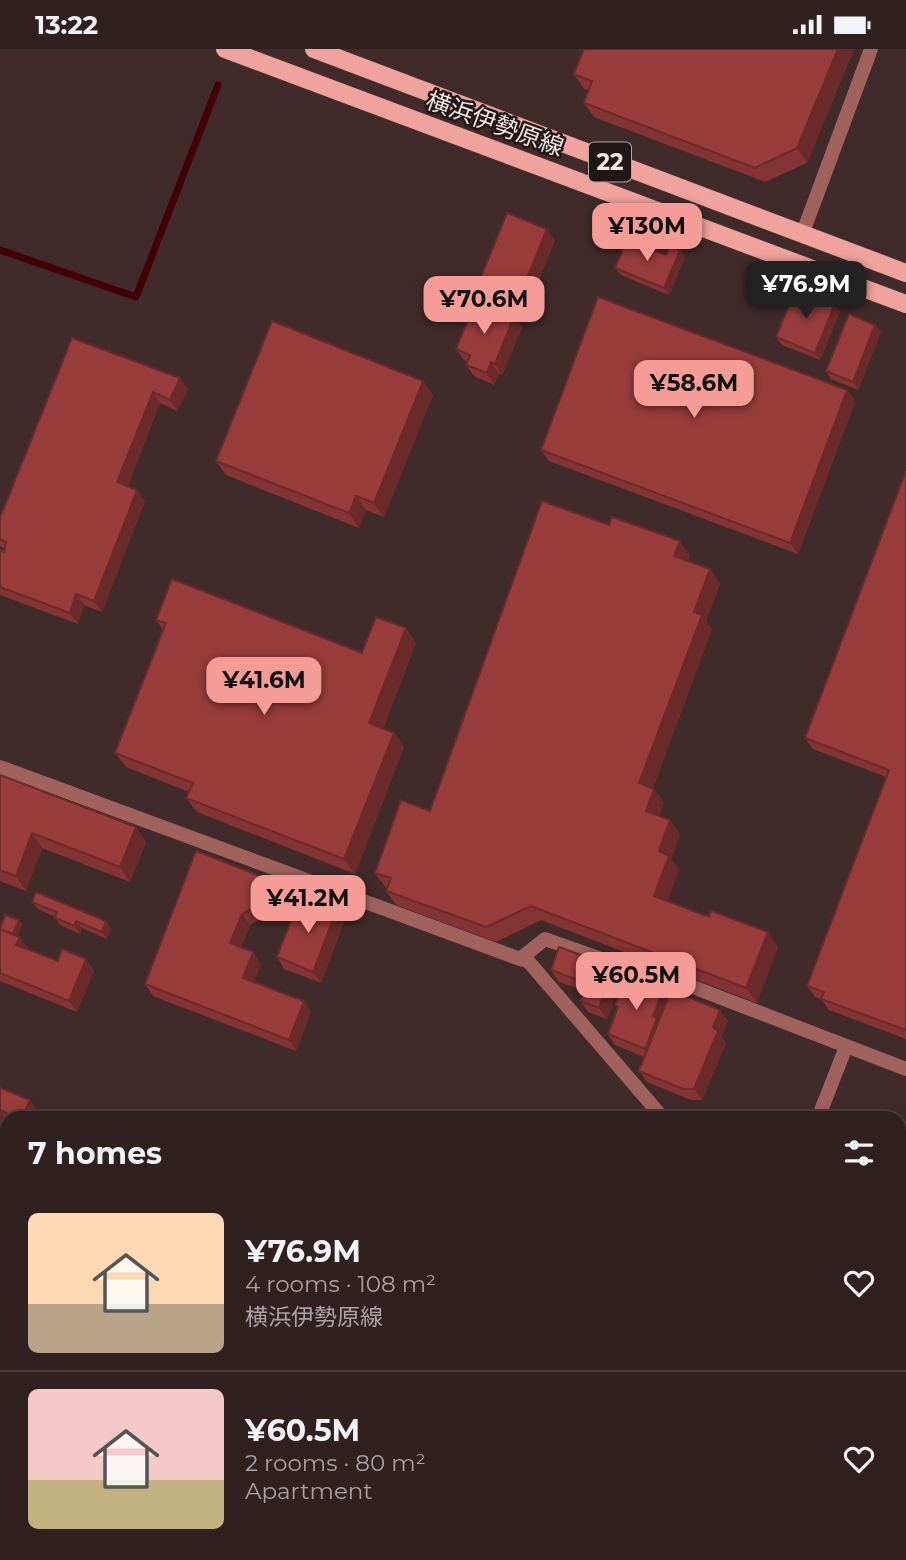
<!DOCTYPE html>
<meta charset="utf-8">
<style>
body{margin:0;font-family:Montserrat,"Noto Sans JP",sans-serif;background:#3c2d2d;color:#f1f3f6;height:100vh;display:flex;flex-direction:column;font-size:26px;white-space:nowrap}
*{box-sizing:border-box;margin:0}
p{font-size:23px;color:#a8a3a5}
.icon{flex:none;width:38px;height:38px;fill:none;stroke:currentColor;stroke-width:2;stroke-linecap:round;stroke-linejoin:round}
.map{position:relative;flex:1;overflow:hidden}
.panel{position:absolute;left:0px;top:1062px;width:906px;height:450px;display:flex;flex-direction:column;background:#302020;border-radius:21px 21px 0 0;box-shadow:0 4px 18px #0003,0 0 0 2px #4b3e3e}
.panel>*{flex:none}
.price{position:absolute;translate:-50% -60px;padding:0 16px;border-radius:14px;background:#f59c96;color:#111;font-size:23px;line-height:46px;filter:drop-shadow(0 2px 4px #0008)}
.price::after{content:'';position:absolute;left:50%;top:42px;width:21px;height:16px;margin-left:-10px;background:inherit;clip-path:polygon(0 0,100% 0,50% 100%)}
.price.active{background:#222;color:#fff}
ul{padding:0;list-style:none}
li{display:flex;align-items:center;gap:21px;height:175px;padding:0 28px}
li+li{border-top:2px solid #4b3e3e}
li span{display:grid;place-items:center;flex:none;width:196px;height:140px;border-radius:10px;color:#555}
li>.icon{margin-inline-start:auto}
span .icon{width:84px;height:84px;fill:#fffc;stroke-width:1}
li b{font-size:30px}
h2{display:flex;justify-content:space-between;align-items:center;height:84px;padding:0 28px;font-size:30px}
.status{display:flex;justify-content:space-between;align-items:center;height:49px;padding:0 35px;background:#302020;direction:ltr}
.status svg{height:19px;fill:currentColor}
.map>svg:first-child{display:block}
</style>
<div class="status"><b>13:22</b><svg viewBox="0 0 49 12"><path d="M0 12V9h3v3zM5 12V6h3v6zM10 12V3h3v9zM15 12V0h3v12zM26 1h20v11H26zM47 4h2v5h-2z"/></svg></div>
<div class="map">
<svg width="906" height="1511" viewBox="0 0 906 1511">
<rect width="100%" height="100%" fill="#402b2a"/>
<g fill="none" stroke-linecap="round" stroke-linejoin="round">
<g stroke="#420005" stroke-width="7">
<polyline points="0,201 136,248 218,36"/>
<polyline points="900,1354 906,1361"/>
</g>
<g stroke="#420005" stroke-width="44">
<polyline points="0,1276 7,1287"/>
<polyline points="154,1505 158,1511"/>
</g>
<g stroke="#a1625e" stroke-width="14">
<polyline points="0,718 520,910 545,890 647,926 667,928 906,1020"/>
<polyline points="520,910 528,912 663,1069"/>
<polyline points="818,1069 846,998"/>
<polyline points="900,1186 906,1169"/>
<polyline points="900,1343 906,1350"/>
</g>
<polyline stroke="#a1625e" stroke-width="14" points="802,186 871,0"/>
<g stroke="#f0a29d" stroke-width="18">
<polyline points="225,0 906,255"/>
<polyline points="314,0 906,224"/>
</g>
</g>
<g fill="#843434">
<polygon points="854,0 807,114 765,133 594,68 584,54 589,41 584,40 574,25"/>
<polygon points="555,191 527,260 521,258 517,268 498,259 490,248 491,246 487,244 479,233"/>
<polygon points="680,201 685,208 669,246 621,226 615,219 666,206"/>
<polygon points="835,255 840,263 820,311 782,296 776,288"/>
<polygon points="875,276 881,283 858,341 831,330 826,322"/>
<polygon points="522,278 502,326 499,324 494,336 474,327 466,316 468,313 464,311 456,300"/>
<polygon points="72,289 188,340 177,362 160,354 128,437 145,452 102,563 84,556 78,575 0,546 0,500 4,503 5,500 0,497 0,469"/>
<polygon points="423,332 433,346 384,468 366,461 359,479 226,426 216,412"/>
<polygon points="847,341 855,353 798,505 549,412 541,401"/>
<polygon points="906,422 906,990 829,961 822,951 815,948 807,937 886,728 813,700 805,689"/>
<polygon points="690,507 688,512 710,520 720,535 706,572 712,580 653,739 664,754 659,767 670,771 680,786 671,810 679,821 667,853 778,898 757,954 541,871 496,893 396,856 386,842 387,839 385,838 375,824 430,762"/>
<polygon points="156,571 362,604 416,594 383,680 394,684 404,698 355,825 197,763 186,749 189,743 126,718 115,704 163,581"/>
<polygon points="0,726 146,793 130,833 42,799 26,842 0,832"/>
<polygon points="196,802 276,841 269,860 263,863 259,871 250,876 241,899 261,915 254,933 304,952 311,963 296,1002 153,947 145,935"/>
<polygon points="32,853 106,872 111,880 107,890 82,879 80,885 60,876 55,868 38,860"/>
<polygon points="338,857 346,868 321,934 284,920 277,908 303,874"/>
<polygon points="19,871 22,875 17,887 27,900 58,912 94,921 77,963 0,932 0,879"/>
<polygon points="551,921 622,930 607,970 588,963 580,952 584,942 559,933"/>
<polygon points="668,949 728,972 721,988 726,994 702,1051 691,1051 647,1033 639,1022 644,1008 615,996 608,985 618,960 615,956"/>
<polygon points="0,1039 30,1051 35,1059 31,1069 7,1069 7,1084 3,1078 6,1069 0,1084"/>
</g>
<g fill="#6b2b2a">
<polygon points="838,0 854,0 807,114 797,99"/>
<polygon points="547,180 555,191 527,260 519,249"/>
<polygon points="680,201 685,208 669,246 664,239"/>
<polygon points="513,246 521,258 517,268 509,256"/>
<polygon points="835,255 840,263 820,311 815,304"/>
<polygon points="514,267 522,278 502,326 495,315"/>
<polygon points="875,276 881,283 858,341 853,333"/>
<polygon points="491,313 499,324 494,336 487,324"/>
<polygon points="180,329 188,340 177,362 170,351"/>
<polygon points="423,332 433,346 384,468 374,454"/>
<polygon points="847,341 855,353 798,505 790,494"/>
<polygon points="153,343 160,354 125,444 117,433"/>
<polygon points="137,441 145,452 102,563 94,552"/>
<polygon points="356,447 366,461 359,479 349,464"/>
<polygon points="680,492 690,507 684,522 674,507"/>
<polygon points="710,520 720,535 706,572 712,580 649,749 639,734 694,563"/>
<polygon points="76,545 84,556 78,575 70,564"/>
<polygon points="406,579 416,594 379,689 369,674"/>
<polygon points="394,684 404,698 355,825 344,810"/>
<polygon points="654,740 664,754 656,776 646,762"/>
<polygon points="670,771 680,786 671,810 679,821 664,862 654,847 659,802"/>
<polygon points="136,778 146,793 130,833 120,818"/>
<polygon points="32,784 42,799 26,842 16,827"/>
<polygon points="268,830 276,841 269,860 261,849"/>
<polygon points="255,852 263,863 259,871 251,860"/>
<polygon points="338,857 346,868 321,934 313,923"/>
<polygon points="242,865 250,876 238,906 230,894"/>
<polygon points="19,871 22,875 16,890 13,886"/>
<polygon points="76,872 82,879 80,885 74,877"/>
<polygon points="106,872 111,880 107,890 102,883"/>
<polygon points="768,883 778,898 757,954 746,939"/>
<polygon points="20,888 28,899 24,907 16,896"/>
<polygon points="253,903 261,915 251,940 243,929"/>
<polygon points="86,910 94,921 77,963 69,952"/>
<polygon points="614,918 622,930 607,970 599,959"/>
<polygon points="663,941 671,952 653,1011 645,1000 653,967"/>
<polygon points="304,952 311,963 296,1002 289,991"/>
<polygon points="720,961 728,972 721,988 726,994 702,1051 694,1040 713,978"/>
<polygon points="30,1051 35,1059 31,1069 22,1069"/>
<polygon points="1,1061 6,1069 0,1084 0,1063"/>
</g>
<g fill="#993d3c" stroke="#6b2b2a" stroke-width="2">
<polygon points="584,0 838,0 797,99 755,119 584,54 592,32 574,25"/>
<polygon points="507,164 547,180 519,249 513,246 509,256 490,248 493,239 479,233"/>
<polygon points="627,190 666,206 670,196 680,201 664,239 615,219"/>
<polygon points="796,240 835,255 815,304 776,288"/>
<polygon points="598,248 847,341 790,494 541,401"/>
<polygon points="476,251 514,267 495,315 491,313 487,324 466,316 470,306 456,300"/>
<polygon points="849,265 875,276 853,333 826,322"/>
<polygon points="272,272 423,332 374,454 356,447 349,464 216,412"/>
<polygon points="72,289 180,329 170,351 153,343 117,433 137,441 94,552 76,545 70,564 0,538 0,500 4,503 6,493 0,490 0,469"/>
<polygon points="906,422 906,981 821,950 824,943 807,937 889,721 805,689"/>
<polygon points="542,452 609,476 612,468 680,492 674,507 710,520 694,563 702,566 639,734 654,740 646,762 670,771 659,802 669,807 654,847 709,868 711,862 768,883 746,939 531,857 486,878 386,842 391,829 375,824 401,751 430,762"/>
<polygon points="172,530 362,604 376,568 406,579 369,674 394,684 344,810 186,749 193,734 115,704 166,574 156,571"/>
<polygon points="0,726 136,778 120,818 32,784 16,827 0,821"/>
<polygon points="196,802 268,830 261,849 255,852 251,860 242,865 230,894 253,903 243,929 304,952 289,991 145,935"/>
<polygon points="36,843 106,872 102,883 76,872 74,877 55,869 57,863 32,853"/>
<polygon points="313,847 338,857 313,923 277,908 292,869 303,874"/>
<polygon points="5,866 19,871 13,885 0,880"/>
<polygon points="0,880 20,888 16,896 58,912 62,900 86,910 69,952 0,924"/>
<polygon points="559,898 614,918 599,959 580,952 586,934 551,921"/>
<polygon points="627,926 663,941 653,967 657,969 645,1000 608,985 618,958 615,956"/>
<polygon points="671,941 720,961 713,978 718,982 694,1040 683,1040 639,1022"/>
<polygon points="0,1039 30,1051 22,1069 7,1069 7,1080 3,1078 8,1065 1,1061 0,1063"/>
</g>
<g text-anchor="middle" stroke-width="5" stroke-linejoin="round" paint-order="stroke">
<rect fill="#201616" stroke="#b4a7a6" stroke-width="2" x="589" y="93.5" width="42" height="39" rx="5"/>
<g font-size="23" font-weight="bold" fill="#f4e5e4">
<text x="610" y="121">22</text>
</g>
<g font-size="24" fill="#f4e5e4" stroke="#201616">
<text transform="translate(495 75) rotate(20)" y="8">横浜伊勢原線</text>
</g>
</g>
</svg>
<b class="price" style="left:647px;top:214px">¥130M</b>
<b class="price active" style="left:806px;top:272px">¥76.9M</b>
<b class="price" style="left:484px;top:287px">¥70.6M</b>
<b class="price" style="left:694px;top:371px">¥58.6M</b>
<b class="price" style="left:264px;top:668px">¥41.6M</b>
<b class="price" style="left:308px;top:886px">¥41.2M</b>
<b class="price" style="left:636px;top:963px">¥60.5M</b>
<section class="panel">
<h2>7 homes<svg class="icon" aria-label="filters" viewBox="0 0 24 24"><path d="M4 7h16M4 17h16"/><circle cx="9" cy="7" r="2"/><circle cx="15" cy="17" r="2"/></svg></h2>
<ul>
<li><span style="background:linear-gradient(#ffd9b3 65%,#b9a48a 0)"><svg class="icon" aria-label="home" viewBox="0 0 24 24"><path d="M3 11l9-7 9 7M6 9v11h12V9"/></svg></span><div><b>¥76.9M</b><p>4 rooms · 108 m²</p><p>横浜伊勢原線</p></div><svg class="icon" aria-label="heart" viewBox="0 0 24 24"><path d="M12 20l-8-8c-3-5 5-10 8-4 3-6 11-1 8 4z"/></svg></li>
<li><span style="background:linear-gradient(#f6c9c9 65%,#c2b280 0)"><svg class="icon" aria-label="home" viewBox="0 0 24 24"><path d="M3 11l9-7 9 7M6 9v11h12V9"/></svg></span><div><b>¥60.5M</b><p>2 rooms · 80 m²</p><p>Apartment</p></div><svg class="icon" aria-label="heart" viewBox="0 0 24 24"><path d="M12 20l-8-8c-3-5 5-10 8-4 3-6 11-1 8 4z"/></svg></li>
</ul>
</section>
</div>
